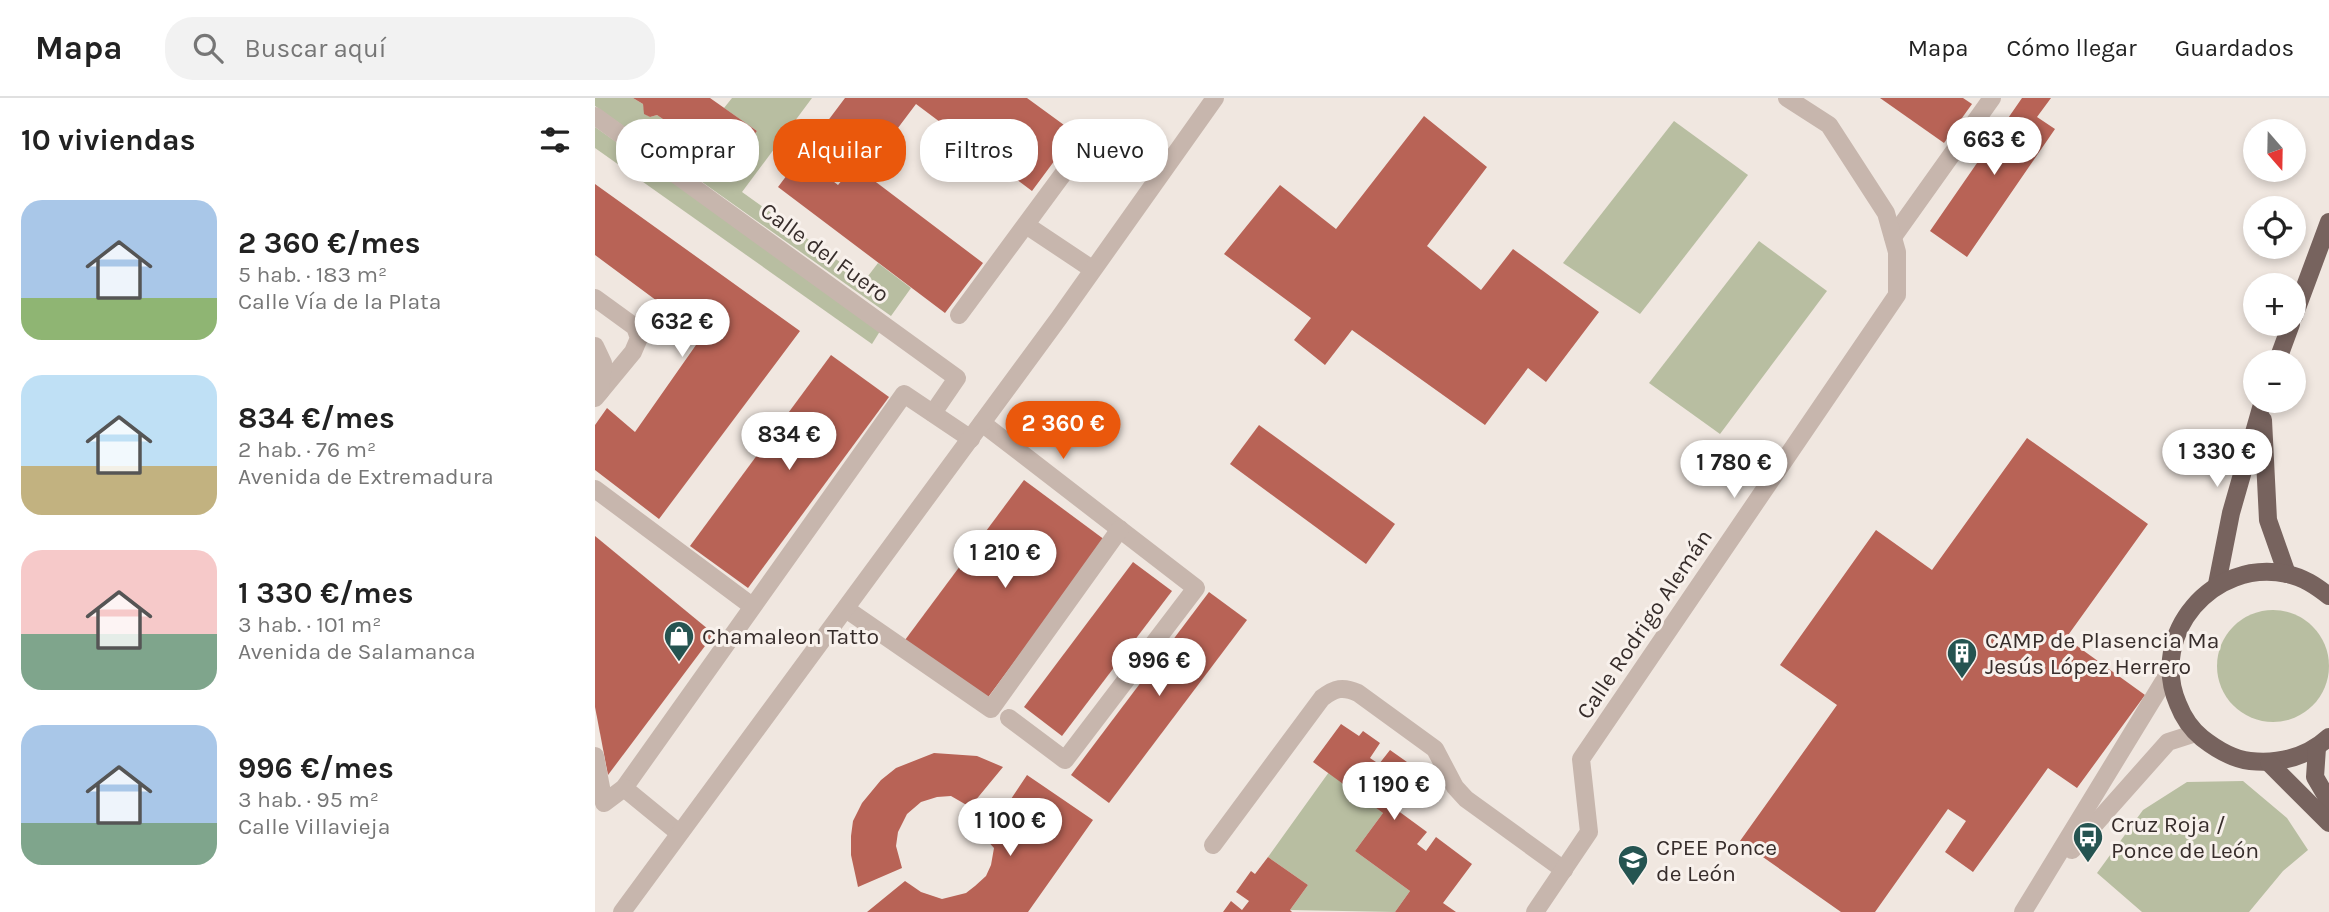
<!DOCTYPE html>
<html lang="es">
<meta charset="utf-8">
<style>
body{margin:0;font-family:Karla,sans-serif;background:#f2f2f2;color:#222;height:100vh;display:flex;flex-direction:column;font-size:26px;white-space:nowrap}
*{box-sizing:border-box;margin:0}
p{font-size:23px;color:#767676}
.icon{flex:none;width:38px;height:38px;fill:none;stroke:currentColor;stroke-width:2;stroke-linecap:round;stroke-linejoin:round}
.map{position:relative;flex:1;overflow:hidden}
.details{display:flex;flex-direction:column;background:#fff;width:595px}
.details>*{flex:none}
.hud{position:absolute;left:21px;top:21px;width:665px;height:63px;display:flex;gap:14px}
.needle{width:46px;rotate:160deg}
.controls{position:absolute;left:1648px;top:21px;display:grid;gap:14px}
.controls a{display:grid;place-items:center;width:63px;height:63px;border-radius:50%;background:#fff;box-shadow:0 4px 10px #0003;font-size:35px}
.price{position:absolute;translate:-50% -60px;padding:0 16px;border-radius:24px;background:#fff;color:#222;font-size:23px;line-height:46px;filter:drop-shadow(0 2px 4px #0008)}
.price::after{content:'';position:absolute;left:50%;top:42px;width:21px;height:16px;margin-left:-10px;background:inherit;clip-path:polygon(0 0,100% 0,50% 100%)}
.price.active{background:#ea580c;color:#fff}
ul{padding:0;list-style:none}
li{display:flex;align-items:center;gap:21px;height:175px;padding:0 21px}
li span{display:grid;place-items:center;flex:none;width:196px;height:140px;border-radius:21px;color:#555}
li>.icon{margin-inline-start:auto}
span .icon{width:84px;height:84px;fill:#fffc;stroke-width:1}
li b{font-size:30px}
h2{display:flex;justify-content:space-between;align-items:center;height:84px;padding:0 21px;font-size:30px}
.chip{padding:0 24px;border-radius:28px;background:#fff;box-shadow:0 4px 10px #0003;font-size:24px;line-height:63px}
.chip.active{background:#ea580c;color:#fff}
header{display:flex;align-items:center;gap:42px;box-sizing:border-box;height:98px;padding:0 35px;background:#fff;border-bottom:2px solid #e0e0e0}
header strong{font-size:33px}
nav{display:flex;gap:38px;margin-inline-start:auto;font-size:24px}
.search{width:490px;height:63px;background:#f2f2f2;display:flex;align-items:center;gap:18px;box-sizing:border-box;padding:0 24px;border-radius:28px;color:#767676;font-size:26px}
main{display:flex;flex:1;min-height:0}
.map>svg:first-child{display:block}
</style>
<header>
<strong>Mapa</strong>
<div class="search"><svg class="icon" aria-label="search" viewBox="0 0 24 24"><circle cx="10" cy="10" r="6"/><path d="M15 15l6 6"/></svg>Buscar aquí</div>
<nav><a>Mapa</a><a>Cómo llegar</a><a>Guardados</a></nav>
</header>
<main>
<section class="details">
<h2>10 viviendas<svg class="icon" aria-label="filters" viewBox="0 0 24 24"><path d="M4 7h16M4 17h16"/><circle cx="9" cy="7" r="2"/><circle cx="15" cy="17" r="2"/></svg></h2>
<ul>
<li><span style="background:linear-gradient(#a9c7e8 70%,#8fb573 0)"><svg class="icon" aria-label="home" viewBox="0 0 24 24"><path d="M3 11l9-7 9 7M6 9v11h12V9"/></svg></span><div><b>2 360 €/mes</b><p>5 hab. · 183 m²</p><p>Calle Vía de la Plata</p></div></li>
<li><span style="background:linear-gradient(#bfe0f5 65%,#c2b280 0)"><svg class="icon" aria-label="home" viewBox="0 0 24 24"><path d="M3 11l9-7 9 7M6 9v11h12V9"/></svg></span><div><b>834 €/mes</b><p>2 hab. · 76 m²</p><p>Avenida de Extremadura</p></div></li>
<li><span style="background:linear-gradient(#f6c9c9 60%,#7fa58c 0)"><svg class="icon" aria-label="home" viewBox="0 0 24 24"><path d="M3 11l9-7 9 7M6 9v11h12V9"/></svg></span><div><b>1 330 €/mes</b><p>3 hab. · 101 m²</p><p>Avenida de Salamanca</p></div></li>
<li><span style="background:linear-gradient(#a9c7e8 70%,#7fa58c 0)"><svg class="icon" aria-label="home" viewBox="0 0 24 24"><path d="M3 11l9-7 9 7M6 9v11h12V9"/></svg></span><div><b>996 €/mes</b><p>3 hab. · 95 m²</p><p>Calle Villavieja</p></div></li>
</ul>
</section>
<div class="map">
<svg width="1734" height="814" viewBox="0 0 1734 814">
<rect width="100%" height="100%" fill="#f0e7e0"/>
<g fill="#b8bea1">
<polygon points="0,0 38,0 48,6 50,16 55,19 62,17 148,75 155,69 156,64 151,55 152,64 150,68 145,69 138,63 162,33 129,10 137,0 217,0 147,94 270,182 283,165 316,190 296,218 0,8"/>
<polygon points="1079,23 1153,77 1045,216 968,165"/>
<polygon points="0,29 287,230 277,246 0,50"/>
<polygon points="1164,143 1232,193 1125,336 1054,285"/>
<circle cx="1678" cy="568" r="56"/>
<polygon points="734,674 788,715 760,753 815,793 800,814 695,812 713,787 673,759"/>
<polygon points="1648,683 1692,720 1713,752 1688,773 1654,814 1547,814 1502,775 1548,712 1592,684"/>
</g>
<g fill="#b86356" fill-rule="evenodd">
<polygon points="38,0 115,0 162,33 138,63 145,69 150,68 152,64 152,55 156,64 154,72 146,74 62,17 55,19 49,16 48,6"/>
<path d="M250 0H432L480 35 437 93 321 6 269 75 388 165 350 215 183 89ZM251 56 259 68 243 87 234 80Z"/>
<polygon points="1285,0 1368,0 1377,6 1349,45"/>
<polygon points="1427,0 1456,0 1442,19 1460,31 1372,159 1335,133"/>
<polygon points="829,18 892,69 832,148 886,192 918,151 1004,214 951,284 933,270 890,327 757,232 730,267 699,242 716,220 629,156 685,87 741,131"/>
<polygon points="0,86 205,233 64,421 0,372 0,327 12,310 40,334 108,237 0,157"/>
<polygon points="236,257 294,299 153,490 95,448"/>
<polygon points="664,327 800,426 771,466 635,366"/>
<polygon points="1432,340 1553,426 1471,540 1550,597 1482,690 1453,670 1378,774 1350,754 1371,723 1353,711 1280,814 1246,814 1145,743 1242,607 1185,567 1281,432 1337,472"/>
<polygon points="429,382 510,442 391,602 310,542"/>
<polygon points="0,438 119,536 13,677 0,609"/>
<polygon points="538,464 577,493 467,638 429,609"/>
<polygon points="614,494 652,522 514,705 476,677"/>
<polygon points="746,626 764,638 768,633 785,645 775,660 784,666 795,652 812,664 809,669 825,681 802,712 832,734 822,746 831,753 841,739 877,766 848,805 861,814 800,814 815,793 760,753 788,715 718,664"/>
<polygon points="339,655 382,658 408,669 375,709 356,698 342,699 326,704 312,716 303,734 301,748 307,770 263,789 256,757 256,738 258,723 267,705 286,682 301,670"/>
<polygon points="432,677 498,722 433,814 272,814 310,783 326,794 347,801 371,795 380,788 391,778 396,767 399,750 390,740"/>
<polygon points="673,759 713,787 695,812 697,814 628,814 636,803 647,812 654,803 641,794 656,773 660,776"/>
</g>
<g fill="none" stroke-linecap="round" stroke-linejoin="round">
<g stroke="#c7b6ad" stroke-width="18">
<polyline points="0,18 362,280 338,315"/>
<polyline points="431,127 497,171"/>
<polyline points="1298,139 1397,0"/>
<polyline points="0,200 40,229 44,240 38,254 0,300"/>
<polyline points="364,217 499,34"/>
<polyline points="0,248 8,265 5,294"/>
<polyline points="387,325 601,490 470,662 414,620"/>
<polyline points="0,391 157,508"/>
<polyline points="251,511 396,611 525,431"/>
<polyline points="0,658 9,705 29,690 309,296 376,341"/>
<polyline points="29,690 84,735"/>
<path d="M618 747 727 600C740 590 748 588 763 595L840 651 860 689 871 701 969 772"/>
<polyline points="1477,752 1573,644 1601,635"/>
<polyline points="27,814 464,220 620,0"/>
<polyline points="940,814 994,734 986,661 1302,197 1302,154 1291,115 1234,27 1192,0"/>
<polyline points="1428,814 1575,573"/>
</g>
<g stroke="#77635e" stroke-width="18">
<polyline points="1699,218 1734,124"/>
<polyline points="1682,264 1696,226"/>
<polyline points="1668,322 1673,422 1692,476"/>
<polyline points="1622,486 1636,415 1668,303"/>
<path d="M1734 498C1721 488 1708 479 1692 476 1618 460 1553 536 1583 606 1588 619 1596 631 1607 640 1621 651 1637 661 1655 663 1685 666 1711 660 1734 639"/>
<polyline points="1722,650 1720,679 1734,703"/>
<polyline points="1674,665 1734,725"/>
</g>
</g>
<defs>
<g id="shop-pin" transform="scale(1.575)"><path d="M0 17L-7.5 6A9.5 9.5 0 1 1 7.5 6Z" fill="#255451" stroke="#f8f1ec"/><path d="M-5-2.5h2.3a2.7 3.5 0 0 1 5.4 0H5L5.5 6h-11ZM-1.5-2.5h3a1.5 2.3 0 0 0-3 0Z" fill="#fff"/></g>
<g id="building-pin" transform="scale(1.575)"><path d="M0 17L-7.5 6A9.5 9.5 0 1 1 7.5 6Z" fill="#255451" stroke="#f8f1ec"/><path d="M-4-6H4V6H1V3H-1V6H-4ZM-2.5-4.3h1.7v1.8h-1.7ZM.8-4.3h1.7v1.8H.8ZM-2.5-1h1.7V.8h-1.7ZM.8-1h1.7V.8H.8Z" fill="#fff"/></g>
<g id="bus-pin" transform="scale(1.575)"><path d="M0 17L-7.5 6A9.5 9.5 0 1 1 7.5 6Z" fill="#255451" stroke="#f8f1ec"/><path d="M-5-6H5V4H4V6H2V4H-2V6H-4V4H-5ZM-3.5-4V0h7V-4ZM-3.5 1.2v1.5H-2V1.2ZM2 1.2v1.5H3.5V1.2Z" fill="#fff"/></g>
<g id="school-pin" transform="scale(1.575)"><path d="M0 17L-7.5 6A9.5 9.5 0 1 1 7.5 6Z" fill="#255451" stroke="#f8f1ec"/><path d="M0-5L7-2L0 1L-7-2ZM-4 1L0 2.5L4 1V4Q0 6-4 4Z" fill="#fff"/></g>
</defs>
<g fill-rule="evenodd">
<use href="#shop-pin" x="84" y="538"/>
<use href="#building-pin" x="1367" y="555"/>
<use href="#bus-pin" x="1493" y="739"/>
<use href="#school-pin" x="1038" y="762"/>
</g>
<g text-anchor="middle" stroke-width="6" stroke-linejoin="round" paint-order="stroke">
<g font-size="23" fill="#372d2b" stroke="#f8f1ec">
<text transform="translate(230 154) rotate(36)" y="8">Calle del Fuero</text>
<text transform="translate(1049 526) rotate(-56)" y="8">Calle Rodrigo Alemán</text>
</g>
<g font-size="23" fill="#372d2b" stroke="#f8f1ec" text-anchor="start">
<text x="107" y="546">Chamaleon Tatto</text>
<text x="1390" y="550">CAMP de Plasencia Mª<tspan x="1390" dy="26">Jesús López Herrero</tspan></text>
<text x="1516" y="734">Cruz Roja /<tspan x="1516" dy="26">Ponce de León</tspan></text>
<text x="1061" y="757">CPEE Ponce<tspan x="1061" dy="26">de León</tspan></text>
</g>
</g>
</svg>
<div class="controls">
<a><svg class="needle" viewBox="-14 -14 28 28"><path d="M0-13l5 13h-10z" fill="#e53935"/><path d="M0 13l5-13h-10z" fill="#767676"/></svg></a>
<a><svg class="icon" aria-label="locate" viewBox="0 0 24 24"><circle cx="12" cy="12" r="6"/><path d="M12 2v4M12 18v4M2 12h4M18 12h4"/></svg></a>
<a>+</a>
<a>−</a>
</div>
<b class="price" style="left:1399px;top:79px">663 €</b>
<b class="price" style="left:87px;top:261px">632 €</b>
<b class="price active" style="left:468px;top:363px">2 360 €</b>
<b class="price" style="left:194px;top:374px">834 €</b>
<b class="price" style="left:1622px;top:391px">1 330 €</b>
<b class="price" style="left:1139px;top:402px">1 780 €</b>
<b class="price" style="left:410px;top:492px">1 210 €</b>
<b class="price" style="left:564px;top:600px">996 €</b>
<b class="price" style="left:799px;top:724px">1 190 €</b>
<b class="price" style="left:415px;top:760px">1 100 €</b>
<div class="hud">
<a class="chip">Comprar</a>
<a class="chip active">Alquilar</a>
<a class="chip">Filtros</a>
<a class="chip">Nuevo</a>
</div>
</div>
</main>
